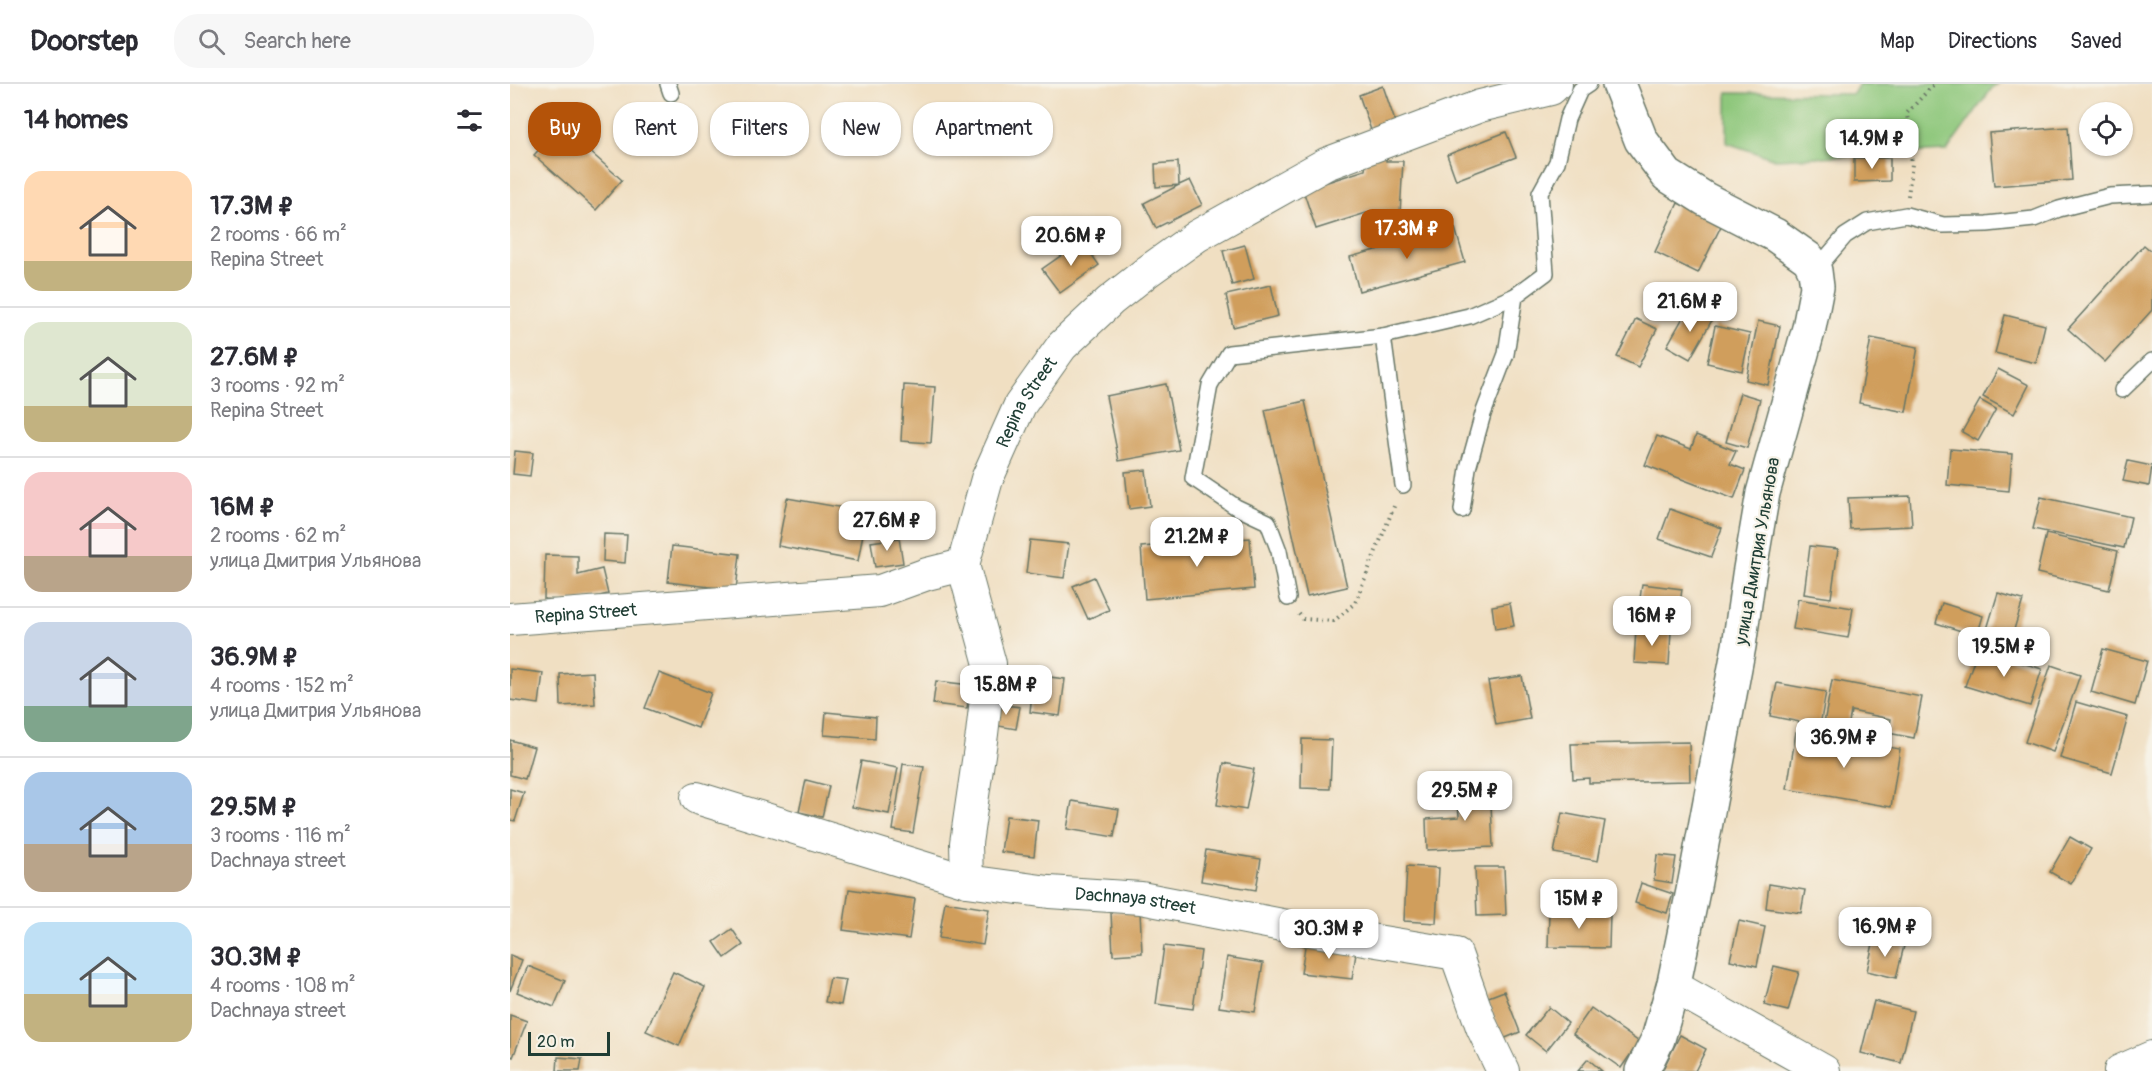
<!DOCTYPE html>
<meta charset="utf-8">
<style>
body{margin:0;font-family:Pangolin,sans-serif;background:#f7f7f7;color:#2b2b33;height:100vh;display:flex;flex-direction:column;font-size:22px;white-space:nowrap}
*{box-sizing:border-box;margin:0}
p{font-size:20px;color:#7c7c81}
.icon{flex:none;width:33px;height:33px;fill:none;stroke:currentColor;stroke-width:2;stroke-linecap:round;stroke-linejoin:round}
.map{position:relative;flex:1;overflow:hidden}
.sheet{display:flex;flex-direction:column;background:#fff;width:510px}
.sheet>*{flex:none}
.banner{position:absolute;left:18px;top:18px;width:570px;height:54px;display:flex;gap:12px}
.buttons{position:absolute;left:1569px;top:18px;display:grid;gap:12px}
.buttons a{display:grid;place-items:center;width:54px;height:54px;border-radius:50%;background:#fff;box-shadow:0 2px 4px #0004;font-size:30px}
.scale{position:absolute;left:18px;bottom:15px;width:82px;box-sizing:border-box;padding-left:6px;border:3px solid #1f3d34;border-top:0;font-size:16px;line-height:21px;white-space:nowrap;color:#1f3d34;-webkit-text-stroke:4px #f7f3e8;paint-order:stroke}
.price{position:absolute;translate:-50% -51px;padding:0 14px;border-radius:12px;background:#fff;color:#222;font-size:20px;line-height:39px;filter:drop-shadow(0 2px 3px #0008)}
.price::after{content:'';position:absolute;left:50%;top:36px;width:18px;height:14px;margin-left:-9px;background:inherit;clip-path:polygon(0 0,100% 0,50% 100%)}
.price.selected{background:#b45309;color:#fff}
ul{padding:0;list-style:none}
li{display:flex;align-items:center;gap:18px;height:150px;padding:0 24px}
li+li{border-top:2px solid #e1e1e2}
li span{display:grid;place-items:center;flex:none;width:168px;height:120px;border-radius:18px;color:#555}
li>.icon{margin-inline-start:auto}
span .icon{width:72px;height:72px;fill:#fffc;stroke-width:1}
li b{font-size:26px}
h2{display:flex;justify-content:space-between;align-items:center;height:72px;padding:0 24px;font-size:26px}
.pill{padding:0 21px;border-radius:24px;background:#fff;box-shadow:0 2px 4px #0004;font-size:21px;line-height:54px}
.pill.selected{background:#b45309;color:#fff}
header{display:flex;align-items:center;gap:36px;box-sizing:border-box;height:84px;padding:0 30px;background:#fff;border-bottom:2px solid #e1e1e2}
header strong{font-size:28px}
nav{display:flex;gap:33px;margin-inline-start:auto;font-size:21px}
.search{width:420px;height:54px;background:#f7f7f7;display:flex;align-items:center;gap:15px;box-sizing:border-box;padding:0 21px;border-radius:24px;color:#7c7c81;font-size:22px}
main{display:flex;flex:1;min-height:0}
.map>svg:first-child{display:block}
</style>
<header>
<strong>Doorstep</strong>
<div class="search"><svg class="icon" aria-label="search" viewBox="0 0 24 24"><circle cx="10" cy="10" r="6"/><path d="M15 15l6 6"/></svg>Search here</div>
<nav><a>Map</a><a>Directions</a><a>Saved</a></nav>
</header>
<main>
<section class="sheet">
<h2>14 homes<svg class="icon" aria-label="filters" viewBox="0 0 24 24"><path d="M4 7h16M4 17h16"/><circle cx="9" cy="7" r="2"/><circle cx="15" cy="17" r="2"/></svg></h2>
<ul>
<li><span style="background:linear-gradient(#ffd9b3 75%,#c2b280 0)"><svg class="icon" aria-label="home" viewBox="0 0 24 24"><path d="M3 11l9-7 9 7M6 9v11h12V9"/></svg></span><div><b>17.3M ₽</b><p>2 rooms · 66 m²</p><p>Repina Street</p></div></li>
<li><span style="background:linear-gradient(#dfe7d0 70%,#c2b280 0)"><svg class="icon" aria-label="home" viewBox="0 0 24 24"><path d="M3 11l9-7 9 7M6 9v11h12V9"/></svg></span><div><b>27.6M ₽</b><p>3 rooms · 92 m²</p><p>Repina Street</p></div></li>
<li><span style="background:linear-gradient(#f6c9c9 70%,#b9a48a 0)"><svg class="icon" aria-label="home" viewBox="0 0 24 24"><path d="M3 11l9-7 9 7M6 9v11h12V9"/></svg></span><div><b>16M ₽</b><p>2 rooms · 62 m²</p><p>улица Дмитрия Ульянова</p></div></li>
<li><span style="background:linear-gradient(#c9d6e8 70%,#7fa58c 0)"><svg class="icon" aria-label="home" viewBox="0 0 24 24"><path d="M3 11l9-7 9 7M6 9v11h12V9"/></svg></span><div><b>36.9M ₽</b><p>4 rooms · 152 m²</p><p>улица Дмитрия Ульянова</p></div></li>
<li><span style="background:linear-gradient(#a9c7e8 60%,#b9a48a 0)"><svg class="icon" aria-label="home" viewBox="0 0 24 24"><path d="M3 11l9-7 9 7M6 9v11h12V9"/></svg></span><div><b>29.5M ₽</b><p>3 rooms · 116 m²</p><p>Dachnaya street</p></div></li>
<li><span style="background:linear-gradient(#bfe0f5 60%,#c2b280 0)"><svg class="icon" aria-label="home" viewBox="0 0 24 24"><path d="M3 11l9-7 9 7M6 9v11h12V9"/></svg></span><div><b>30.3M ₽</b><p>4 rooms · 108 m²</p><p>Dachnaya street</p></div></li>
</ul>
</section>
<div class="map">
<svg width="1642" height="987" viewBox="0 0 1642 987">
<rect width="100%" height="100%" fill="#f7f3e8"/>
<filter id="ink" filterUnits="userSpaceOnUse"><feTurbulence type="fractalNoise" baseFrequency=".0167" numOctaves="2"/><feDisplacementMap in="SourceGraphic" scale="12" xChannelSelector="R" yChannelSelector="G"/><feConvolveMatrix kernelMatrix="1 2 1 2 8 2 1 2 1" color-interpolation-filters="sRGB"/></filter>
<filter id="wash" filterUnits="userSpaceOnUse"><feTurbulence type="fractalNoise" baseFrequency=".008" numOctaves="4" result="noise"/><feDisplacementMap in="SourceGraphic" scale="24" xChannelSelector="R" yChannelSelector="G"/><feGaussianBlur stdDeviation="1.35" result="paint"/><feColorMatrix in="noise" values="0 0 0 0 0 0 0 0 0 0 0 0 0 0 0 0 0 1.4 0 .05"/><feComposite in="paint" operator="in"/></filter>
<g filter="url(#wash)">
<rect width="100%" height="100%" fill="#f0dfc2"/>
<polygon fill="#8ec77b" stroke="#568258" stroke-width="1.5" points="1349,0 1488,0 1482,4 1437,67 1265,75 1217,59 1217,9 1343,10"/>
<g id="blocks">
<g fill="#d09e5b">
<polygon points="873,2 887,43 863,52 849,11"/>
<polygon points="51,42 112,96 86,126 24,71"/>
<polygon points="1558,43 1562,96 1484,102 1479,49"/>
<polygon points="996,48 1006,73 946,96 937,71"/>
<polygon points="877,64 876,77 893,77 890,130 856,129 806,145 793,106 855,86 857,72"/>
<polygon points="1344,74 1380,74 1380,97 1344,98"/>
<polygon points="668,78 669,101 680,96 692,121 646,144 634,119 669,101 646,103 645,80"/>
<polygon points="1168,119 1212,140 1188,189 1145,168"/>
<polygon points="945,144 955,178 849,207 840,173"/>
<polygon points="572,157 589,181 550,209 532,185"/>
<polygon points="735,161 744,195 722,201 713,167"/>
<polygon points="1634,161 1642,168 1642,226 1595,278 1558,245"/>
<polygon points="761,201 768,232 723,243 716,211"/>
<polygon points="1179,223 1202,236 1180,275 1157,262"/>
<polygon points="1495,231 1535,241 1526,279 1485,269"/>
<polygon points="1126,235 1147,245 1128,283 1107,273"/>
<polygon points="1248,237 1270,242 1258,301 1236,296"/>
<polygon points="1205,242 1240,250 1232,287 1197,279"/>
<polygon points="1361,254 1408,263 1396,328 1349,319"/>
<polygon points="1488,285 1519,301 1504,330 1473,313"/>
<polygon points="656,300 669,366 609,377 596,312"/>
<polygon points="394,301 425,303 421,359 391,357"/>
<polygon points="1230,309 1250,315 1237,364 1216,358"/>
<polygon points="1470,316 1486,325 1468,357 1452,348"/>
<polygon points="795,317 837,503 797,512 755,326"/>
<polygon points="1186,351 1226,367 1220,380 1235,386 1224,415 1135,381 1147,352 1181,365"/>
<polygon points="1440,365 1502,370 1499,407 1437,401"/>
<polygon points="5,367 23,369 20,392 3,390"/>
<polygon points="1618,377 1642,382 1639,402 1613,397"/>
<polygon points="636,386 640,422 619,425 615,388"/>
<polygon points="1400,412 1402,442 1340,445 1338,414"/>
<polygon points="1531,413 1621,433 1614,464 1523,445"/>
<polygon points="277,414 357,428 348,477 268,462"/>
<polygon points="1160,425 1212,444 1201,473 1149,455"/>
<polygon points="94,450 117,451 115,479 93,477"/>
<polygon points="1536,450 1608,467 1599,506 1527,489"/>
<polygon points="389,454 393,479 365,483 361,458"/>
<polygon points="740,454 744,505 635,515 631,463"/>
<polygon points="520,456 559,460 554,494 516,489"/>
<polygon points="162,462 230,470 226,506 158,498"/>
<polygon points="1300,462 1328,465 1321,514 1294,510"/>
<polygon points="35,471 68,472 68,491 92,485 98,510 67,517 34,515"/>
<polygon points="584,493 599,526 578,535 563,502"/>
<polygon points="1132,500 1172,505 1169,528 1129,522"/>
<polygon points="1488,509 1513,516 1499,562 1474,555"/>
<polygon points="1288,515 1343,524 1338,554 1283,545"/>
<polygon points="1000,519 1004,542 985,545 982,522"/>
<polygon points="1432,519 1473,532 1467,552 1426,539"/>
<polygon points="1126,544 1161,547 1159,581 1124,579"/>
<polygon points="1468,565 1532,585 1520,622 1455,602"/>
<polygon points="1593,565 1637,577 1625,621 1581,608"/>
<polygon points="1541,581 1570,591 1543,668 1515,658"/>
<polygon points="0,585 33,589 29,620 0,616"/>
<polygon points="83,588 85,620 51,622 50,590"/>
<polygon points="149,589 201,609 188,644 135,624"/>
<polygon points="524,591 555,595 550,632 520,628"/>
<polygon points="1012,592 1020,635 986,641 978,597"/>
<polygon points="1322,596 1412,613 1404,654 1378,649 1381,635 1341,627 1338,644 1314,639"/>
<polygon points="426,597 460,601 457,624 423,620"/>
<polygon points="1267,599 1316,608 1310,642 1260,632"/>
<polygon points="1566,618 1618,633 1602,689 1550,674"/>
<polygon points="486,620 510,623 506,645 483,641"/>
<polygon points="316,628 366,633 365,655 314,651"/>
<polygon points="1286,648 1390,665 1381,723 1277,705"/>
<polygon points="792,655 822,656 820,705 791,704"/>
<polygon points="0,656 24,663 15,695 0,691"/>
<polygon points="1179,658 1180,697 1079,699 1079,694 1063,695 1061,660"/>
<polygon points="351,677 388,684 379,730 342,723"/>
<polygon points="714,679 744,685 736,726 707,721"/>
<polygon points="393,680 414,683 403,749 383,746"/>
<polygon points="296,696 319,702 312,733 289,728"/>
<polygon points="980,699 983,763 917,766 916,735 949,733 947,700"/>
<polygon points="0,705 14,709 5,737 0,736"/>
<polygon points="562,717 609,725 604,753 557,745"/>
<polygon points="1052,729 1095,737 1088,777 1044,769"/>
<polygon points="496,732 528,736 524,772 491,768"/>
<polygon points="1560,753 1581,765 1561,800 1540,788"/>
<polygon points="696,766 751,775 746,806 691,797"/>
<polygon points="1147,771 1166,773 1162,799 1144,796"/>
<polygon points="897,782 929,784 926,839 894,837"/>
<polygon points="965,783 994,783 996,831 967,832"/>
<polygon points="1131,799 1163,810 1157,829 1125,819"/>
<polygon points="1259,800 1295,806 1291,829 1256,824"/>
<polygon points="339,805 405,815 399,855 333,846"/>
<polygon points="435,818 479,825 473,861 429,854"/>
<polygon points="630,827 632,869 603,871 601,828"/>
<polygon points="1039,828 1100,829 1099,864 1038,863"/>
<polygon points="1229,837 1255,843 1247,882 1220,876"/>
<polygon points="222,845 233,861 215,874 204,858"/>
<polygon points="1364,855 1394,862 1386,894 1357,887"/>
<polygon points="796,856 847,863 842,895 791,889"/>
<polygon points="654,862 691,867 683,925 646,920"/>
<polygon points="0,871 12,876 0,907"/>
<polygon points="717,873 753,879 745,928 709,923"/>
<polygon points="18,882 55,897 44,923 7,908"/>
<polygon points="1264,882 1289,888 1278,927 1254,921"/>
<polygon points="163,888 195,903 169,962 136,947"/>
<polygon points="320,894 336,896 331,921 315,918"/>
<polygon points="994,907 1010,948 993,955 976,914"/>
<polygon points="1364,917 1403,927 1391,979 1351,969"/>
<polygon points="1039,923 1058,939 1036,967 1016,951"/>
<polygon points="1081,924 1129,958 1111,984 1063,950"/>
<polygon points="0,931 17,937 3,973 0,971"/>
<polygon points="1170,951 1196,965 1185,987 1152,987"/>
<polygon points="48,973 72,975 70,987 47,987"/>
<polygon points="1078,975 1092,987 1068,987"/>
</g>
</g>
</g>
<g filter="url(#ink)">
<use href="#blocks" fill-opacity="0" stroke="#687666" stroke-width="1.5"/>
<g fill="none" stroke-linecap="round" stroke-linejoin="round">
<g stroke="#687666" stroke-width="18">
<g id="lane">
<polyline points="158,0 161,9"/>
<polyline points="1305,187 1335,152 1357,138 1396,131 1433,141 1477,140 1524,135 1549,125 1600,112 1642,110"/>
<polyline points="1612,306 1642,277"/>
<polyline points="893,401 873,252 959,232 1005,212"/>
<polyline points="952,426 958,384 973,330 996,270 1005,212 1036,189 1030,109 1047,78 1057,35 1070,6 1079,0"/>
<polyline points="778,514 769,467 758,438 726,423 683,394 700,301 719,269 873,252"/>
</g>
</g>
<g stroke="#687666" stroke-width="34">
<g id="street">
<path id="s1" d="M453 481 477 395 510 321 552 262 600 217 638 187 687 152 816 80 970 22 1041 5 1046 0"/>
<polyline points="453,481 480,580 472,650 456,759 457,797"/>
<path id="s2" d="M0 535 370 507 417 490 453 481"/>
<path id="s3" d="M187 714 457 797 539 808 631 814 793 845 946 870 972 943 993 987"/>
<polyline points="1163,902 1314,987"/>
<polyline points="1610,987 1642,973"/>
</g>
</g>
<g stroke="#687666" stroke-width="36">
<polyline id="secondary" points="1109,0 1131,56 1157,91 1195,115 1265,151 1299,175 1305,187 1307,203 1299,244 1253,409 1239,491 1229,562 1185,797 1164,899 1148,955 1132,987"/>
</g>
<g stroke="#687666" stroke-width="4" stroke-dasharray="1.5 4.5" stroke-linecap="butt">
<polyline points="1398,112 1402,80 1397,29 1424,0"/>
<polyline points="789,530 793,535 824,537 845,519 885,420"/>
</g>
<use href="#lane" stroke="#fff" stroke-width="15"/>
<use href="#street" stroke="#fff" stroke-width="32"/>
<use href="#secondary" stroke="#fff" stroke-width="33"/>
</g>
</g>
<g text-anchor="middle" stroke-width="4.5" stroke-linejoin="round" paint-order="stroke">
<g font-size="18" fill="#1f3d34" stroke="#f7f3e8">
<text dy="6" stroke="none"><textPath href="#s1" startOffset="176">Repina Street</textPath></text>
<text transform="translate(1247 467) rotate(-80)" y="6">улица Дмитрия Ульянова</text>
<text dy="6" stroke="none"><textPath href="#s2" startOffset="76">Repina Street</textPath></text>
<text dy="6" stroke="none"><textPath href="#s3" startOffset="452">Dachnaya street</textPath></text>
</g>
</g>
</svg>
<div class="buttons">
<a><svg class="icon" aria-label="locate" viewBox="0 0 24 24"><circle cx="12" cy="12" r="6"/><path d="M12 2v4M12 18v4M2 12h4M18 12h4"/></svg></a>
</div>
<div class="scale">20 m</div>
<b class="price" style="left:1362px;top:86px">14.9M ₽</b>
<b class="price selected" style="left:897px;top:176px">17.3M ₽</b>
<b class="price" style="left:561px;top:183px">20.6M ₽</b>
<b class="price" style="left:1180px;top:249px">21.6M ₽</b>
<b class="price" style="left:377px;top:468px">27.6M ₽</b>
<b class="price" style="left:687px;top:484px">21.2M ₽</b>
<b class="price" style="left:1142px;top:563px">16M ₽</b>
<b class="price" style="left:1494px;top:594px">19.5M ₽</b>
<b class="price" style="left:496px;top:632px">15.8M ₽</b>
<b class="price" style="left:1334px;top:685px">36.9M ₽</b>
<b class="price" style="left:955px;top:738px">29.5M ₽</b>
<b class="price" style="left:1069px;top:846px">15M ₽</b>
<b class="price" style="left:1375px;top:874px">16.9M ₽</b>
<b class="price" style="left:819px;top:876px">30.3M ₽</b>
<div class="banner">
<a class="pill selected">Buy</a>
<a class="pill">Rent</a>
<a class="pill">Filters</a>
<a class="pill">New</a>
<a class="pill">Apartment</a>
</div>
</div>
</main>
